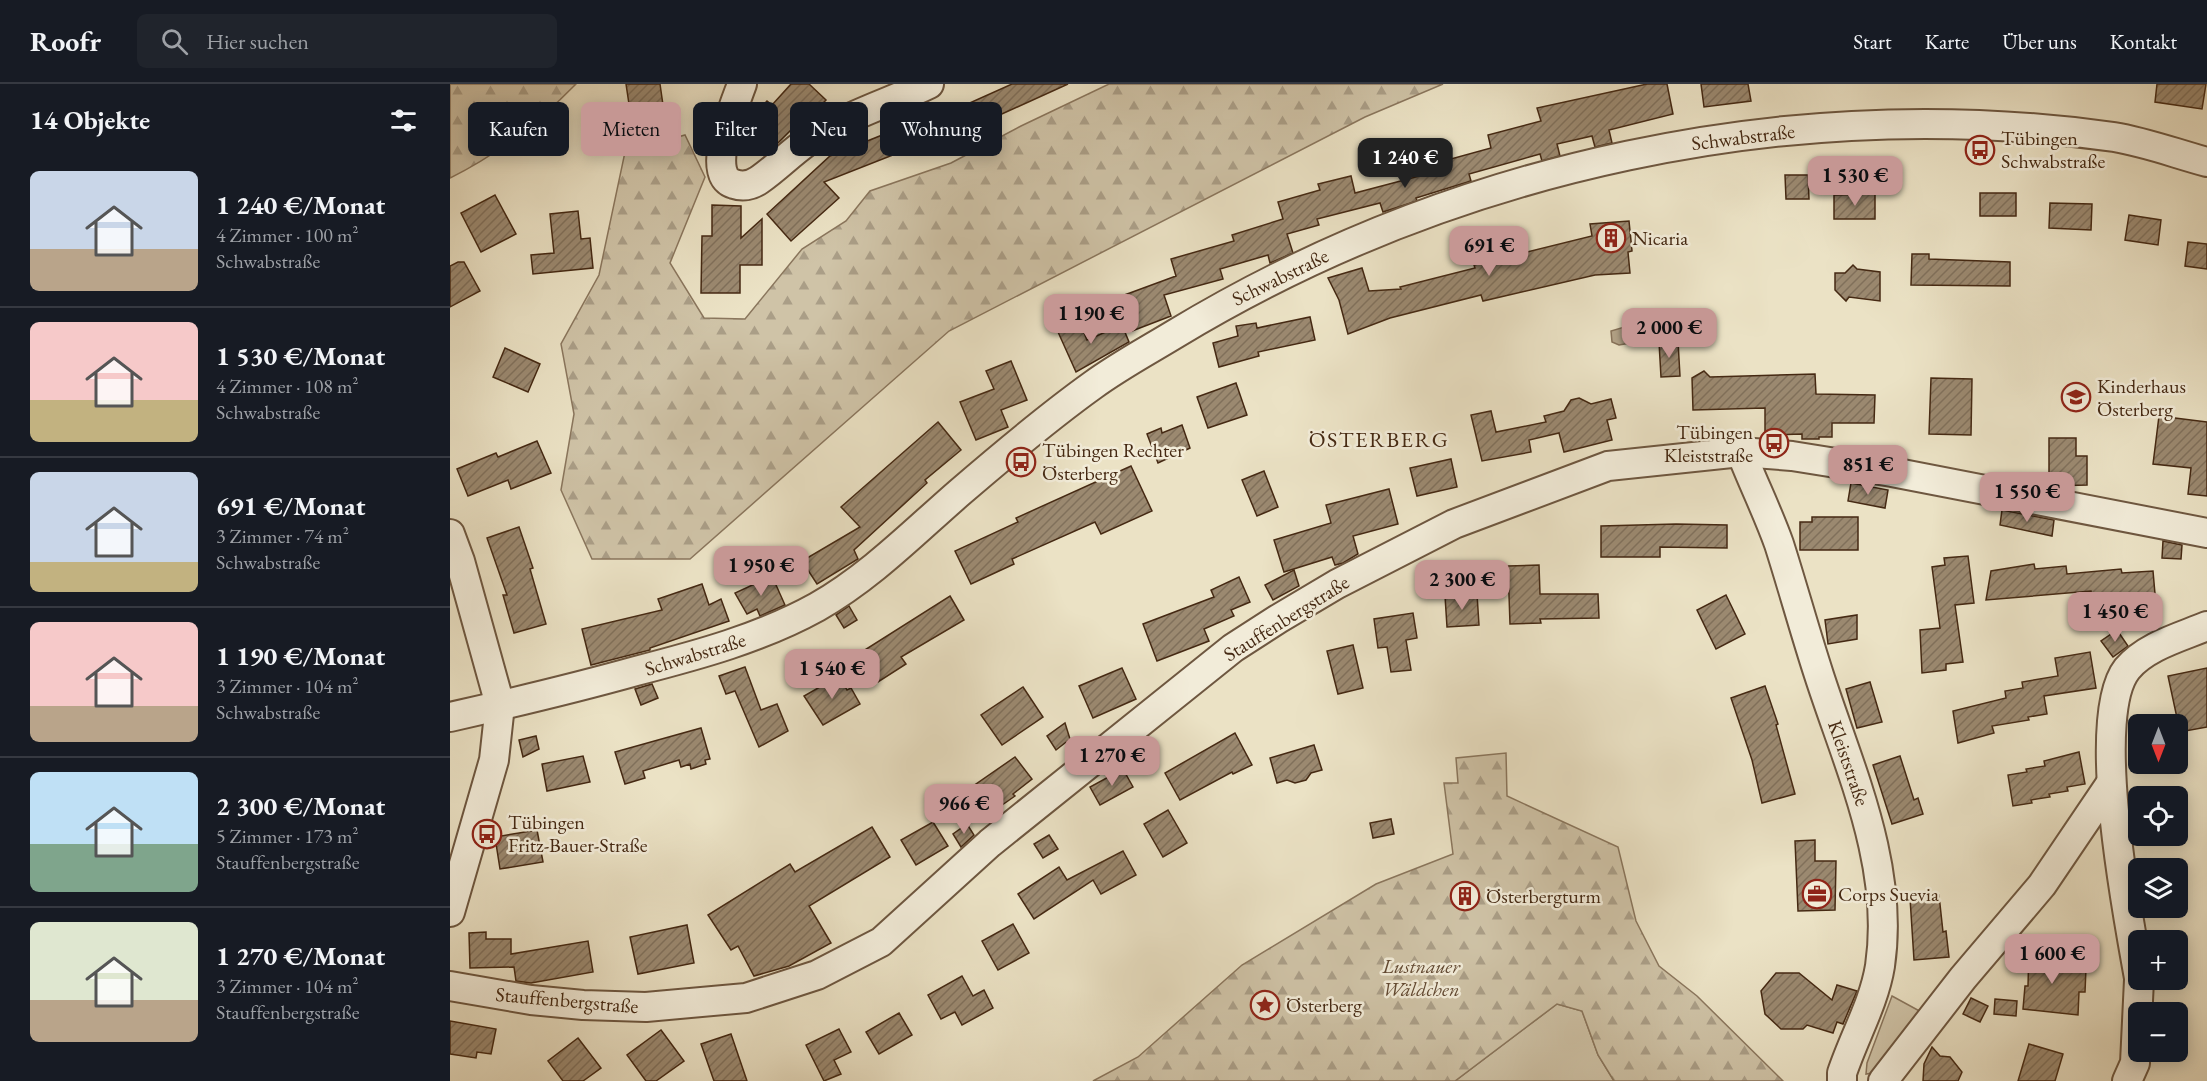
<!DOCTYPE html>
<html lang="de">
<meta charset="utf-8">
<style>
body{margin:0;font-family:"EB Garamond",serif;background:#20242c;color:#f1f3f6;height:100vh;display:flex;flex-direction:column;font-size:22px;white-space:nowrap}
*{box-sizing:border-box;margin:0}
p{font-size:20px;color:#9ea1a6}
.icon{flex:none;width:33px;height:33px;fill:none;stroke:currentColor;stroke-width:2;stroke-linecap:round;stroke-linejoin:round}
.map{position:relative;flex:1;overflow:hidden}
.side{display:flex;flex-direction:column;background:#171b24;width:450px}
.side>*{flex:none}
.banner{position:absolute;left:18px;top:18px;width:570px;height:54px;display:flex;gap:12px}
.needle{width:39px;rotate:180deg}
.fabs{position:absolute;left:1678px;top:630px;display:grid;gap:12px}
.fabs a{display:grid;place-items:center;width:60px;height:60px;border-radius:9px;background:#171b24;box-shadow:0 3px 15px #0003;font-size:30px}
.price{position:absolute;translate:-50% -51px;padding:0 14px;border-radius:12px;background:#c59692;color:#111;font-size:20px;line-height:39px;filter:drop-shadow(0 2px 3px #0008)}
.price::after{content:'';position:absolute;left:50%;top:36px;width:18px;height:14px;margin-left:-9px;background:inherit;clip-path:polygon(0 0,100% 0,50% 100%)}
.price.current{background:#222;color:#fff}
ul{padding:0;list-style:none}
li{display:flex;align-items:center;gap:18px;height:150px;padding:0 30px}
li+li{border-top:2px solid #363941}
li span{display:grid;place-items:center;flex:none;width:168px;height:120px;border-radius:9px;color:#555}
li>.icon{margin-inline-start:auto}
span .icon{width:72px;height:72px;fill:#fffc;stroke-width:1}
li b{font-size:26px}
h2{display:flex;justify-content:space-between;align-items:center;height:72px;padding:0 30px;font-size:26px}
.chip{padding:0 21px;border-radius:9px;background:#171b24;box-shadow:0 3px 15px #0003;font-size:21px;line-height:54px}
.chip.current{background:#c59692;color:#111}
header{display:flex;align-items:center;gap:36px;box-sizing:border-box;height:84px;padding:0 30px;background:#171b24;border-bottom:2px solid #363941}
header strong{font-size:28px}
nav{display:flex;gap:33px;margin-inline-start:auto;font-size:21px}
.search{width:420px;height:54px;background:#20242c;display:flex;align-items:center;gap:15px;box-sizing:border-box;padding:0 21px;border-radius:9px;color:#9ea1a6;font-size:22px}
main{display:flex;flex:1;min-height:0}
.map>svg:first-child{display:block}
</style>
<header>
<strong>Roofr</strong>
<div class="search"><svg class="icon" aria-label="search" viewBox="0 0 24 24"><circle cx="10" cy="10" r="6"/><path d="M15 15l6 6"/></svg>Hier suchen</div>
<nav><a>Start</a><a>Karte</a><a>Über uns</a><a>Kontakt</a></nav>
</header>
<main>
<section class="side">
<h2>14 Objekte<svg class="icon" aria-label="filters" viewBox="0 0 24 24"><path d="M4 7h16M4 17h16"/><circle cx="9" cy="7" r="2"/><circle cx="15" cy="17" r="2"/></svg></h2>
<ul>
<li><span style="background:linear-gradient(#c9d6e8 65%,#b9a48a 0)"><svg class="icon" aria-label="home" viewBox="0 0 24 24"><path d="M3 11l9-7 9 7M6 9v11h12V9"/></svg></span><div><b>1 240 €/Monat</b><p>4 Zimmer · 100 m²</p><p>Schwabstraße</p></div></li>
<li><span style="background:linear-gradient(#f6c9c9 65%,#c2b280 0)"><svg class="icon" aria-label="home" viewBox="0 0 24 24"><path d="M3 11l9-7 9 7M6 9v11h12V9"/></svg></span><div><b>1 530 €/Monat</b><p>4 Zimmer · 108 m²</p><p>Schwabstraße</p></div></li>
<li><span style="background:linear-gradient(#c9d6e8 75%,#c2b280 0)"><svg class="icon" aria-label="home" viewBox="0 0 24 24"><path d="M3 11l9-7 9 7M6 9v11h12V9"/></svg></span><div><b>691 €/Monat</b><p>3 Zimmer · 74 m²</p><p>Schwabstraße</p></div></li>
<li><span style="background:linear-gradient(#f6c9c9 70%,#b9a48a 0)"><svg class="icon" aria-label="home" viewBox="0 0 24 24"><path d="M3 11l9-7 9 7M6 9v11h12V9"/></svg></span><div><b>1 190 €/Monat</b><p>3 Zimmer · 104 m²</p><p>Schwabstraße</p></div></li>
<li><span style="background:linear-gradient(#bfe0f5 60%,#7fa58c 0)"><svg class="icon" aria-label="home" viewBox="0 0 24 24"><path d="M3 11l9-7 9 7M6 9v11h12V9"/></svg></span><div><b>2 300 €/Monat</b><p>5 Zimmer · 173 m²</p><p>Stauffenbergstraße</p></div></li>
<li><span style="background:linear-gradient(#dfe7d0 65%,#b9a48a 0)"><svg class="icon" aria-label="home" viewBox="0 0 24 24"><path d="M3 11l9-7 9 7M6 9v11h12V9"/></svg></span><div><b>1 270 €/Monat</b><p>3 Zimmer · 104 m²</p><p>Stauffenbergstraße</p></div></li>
</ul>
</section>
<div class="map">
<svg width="1757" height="997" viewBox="0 0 1757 997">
<defs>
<pattern id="forest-firs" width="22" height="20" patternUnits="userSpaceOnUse" patternTransform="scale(1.5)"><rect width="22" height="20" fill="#cfc3a7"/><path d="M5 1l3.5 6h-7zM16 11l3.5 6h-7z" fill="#aa9e87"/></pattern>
<pattern id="building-hatch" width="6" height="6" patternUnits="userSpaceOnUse" patternTransform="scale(1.5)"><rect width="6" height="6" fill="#9b8970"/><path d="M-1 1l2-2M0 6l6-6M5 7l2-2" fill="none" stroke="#80705b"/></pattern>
</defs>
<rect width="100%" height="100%" fill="#ebe2c5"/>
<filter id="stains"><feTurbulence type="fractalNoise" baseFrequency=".00333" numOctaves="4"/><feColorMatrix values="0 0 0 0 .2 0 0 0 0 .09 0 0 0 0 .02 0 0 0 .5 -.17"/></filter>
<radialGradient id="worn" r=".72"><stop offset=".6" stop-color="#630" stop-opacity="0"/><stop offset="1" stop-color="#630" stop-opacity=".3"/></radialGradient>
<g fill="#cfc3a7" stroke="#8a765d" stroke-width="1.5">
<polygon points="1442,912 1475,930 1423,989 1416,990 1417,979"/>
<polygon points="1107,920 1132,927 1148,971 1164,997 1005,997"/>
</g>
<g fill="url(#forest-firs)" stroke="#8a765d" stroke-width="1.5">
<path d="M0 0H126C88 39 49 70 0 94Z"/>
<polygon points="659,0 993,0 915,33 499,247 240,475 142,475 111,406 124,330 111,260 149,191 175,68 235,51 255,93 220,179 254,234 295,235 352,165 396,137 420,107 501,79 571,42"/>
<polygon points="1056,669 1057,712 1168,763 1186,837 1209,882 1247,912 1333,997 1164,997 1148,971 1132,927 1107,920 1005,997 643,997 688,973 792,881 926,800 1003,770 994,699 1008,699 1006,674"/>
</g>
<polygon fill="#b3a388" stroke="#877259" stroke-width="1.5" points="1181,241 1187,249 1186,258 1169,261 1162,258 1161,247"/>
<g fill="url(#building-hatch)" stroke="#452913" stroke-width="1.5">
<polygon points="176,0 210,0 215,35 182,40"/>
<polygon points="341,0 359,0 376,16 353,40 348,39 328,59 301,34 317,17 322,21"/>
<polygon points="562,0 618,0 488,59 486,54 374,98 389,114 341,157 317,130 380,72 462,39 464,44"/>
<polygon points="1197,0 1217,0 1223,30 1159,46 1162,59 1145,63 1142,52 1107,60 1110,72 1092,77 1090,70 1019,90 1021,97 966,114 967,117 936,127 933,128 930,119 867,135 869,141 837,150 843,169 820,179 818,171 770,185 773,195 714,211 721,232 682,247 669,213 726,192 721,175 784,157 782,151 833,135 828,118 870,106 868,100 901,92 905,109 981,89 979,81 1041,64 1038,51 1091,37 1087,24"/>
<polygon points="1251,0 1298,0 1301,17 1254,23"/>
<polygon points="1707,0 1756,0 1752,25 1705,18"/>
<polygon points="1335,91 1358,91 1359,115 1336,115"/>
<rect x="1530" y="109" width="36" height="23"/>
<polygon points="1425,110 1425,135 1384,135 1384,111"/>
<polygon points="45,111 66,150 31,168 11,129"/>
<polygon points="1600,119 1642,120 1641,146 1599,144"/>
<polygon points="262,121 291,122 291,154 312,135 312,181 290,181 290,209 251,209 252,152 262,152"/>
<polygon points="128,127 131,155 140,154 143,184 83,190 81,171 104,169 100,130"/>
<polygon points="1679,131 1711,136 1708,161 1675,156"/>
<polygon points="1179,137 1182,167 1178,168 1180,189 1145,191 1033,217 1031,211 940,234 898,250 889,216 878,194 912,184 919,207 951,205 950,203 1025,184 1024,181 1142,152 1140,140"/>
<polygon points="1738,158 1757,160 1757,185 1735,182"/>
<polygon points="1462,170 1479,170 1479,175 1560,178 1560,202 1461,201"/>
<polygon points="8,178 14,178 30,207 0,223 0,182"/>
<polygon points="1403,181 1407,185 1430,188 1430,217 1399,213 1396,217 1385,206 1385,189 1395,189"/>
<polygon points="860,233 865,256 808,268 809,272 769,283 763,259 788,252 786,242 806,239 807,244"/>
<polygon points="630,239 637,256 672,241 679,258 626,288 608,248"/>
<polygon points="1228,257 1230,292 1211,293 1209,258"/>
<polygon points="55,264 90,280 78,308 43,293"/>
<polygon points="561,277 577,316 551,326 558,343 526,356 510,318 544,305 536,287"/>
<polygon points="1254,287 1260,293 1365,290 1366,310 1425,311 1424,339 1382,339 1382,353 1369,353 1369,355 1352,355 1352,350 1315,351 1315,324 1243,326 1242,294"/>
<polygon points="1481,294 1522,295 1521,351 1479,350"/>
<polygon points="786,299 797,331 758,344 747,313"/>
<polygon points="1129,314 1141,320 1161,315 1166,334 1157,336 1162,356 1114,368 1109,349 1079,356 1081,368 1032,377 1021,331 1041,327 1046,348 1096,338 1094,332 1114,327 1121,316"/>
<polygon points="1709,332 1757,338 1757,412 1738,410 1741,384 1703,380"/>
<polygon points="488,338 511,366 475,396 477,399 404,466 408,475 367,500 352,477 410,443 391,423"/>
<polygon points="732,341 740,364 708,379 697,350 711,344 712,349"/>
<polygon points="1599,354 1626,354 1626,372 1637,372 1637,401 1599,402"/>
<polygon points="87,357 101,389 61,405 58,396 18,412 7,385 46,369 48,373"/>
<polygon points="1001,375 1007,403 967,412 960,384"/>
<polygon points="681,382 702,427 651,450 645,438 562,475 564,480 521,500 505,467 568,438 566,434"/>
<polygon points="814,387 828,423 807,432 792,396"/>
<polygon points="1401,399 1438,406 1435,424 1398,417"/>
<polygon points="939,405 948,440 903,452 908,470 893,479 885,481 882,473 834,488 824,456 881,439 876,421"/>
<polygon points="1552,426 1604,436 1602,452 1550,441"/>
<polygon points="1362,433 1408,433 1408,466 1350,466 1350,438 1362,438"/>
<polygon points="1226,440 1277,441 1277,464 1210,463 1210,473 1151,473 1151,442"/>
<polygon points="69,443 83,484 80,485 96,540 64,549 53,511 57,511 37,454"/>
<polygon points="1713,457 1732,461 1731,475 1712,474"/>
<polygon points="1518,472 1524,519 1505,521 1513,578 1496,580 1496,586 1472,589 1470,546 1490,544 1482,483 1495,481 1494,474"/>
<polygon points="1584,480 1585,485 1616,482 1617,490 1671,485 1672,489 1703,487 1705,510 1642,512 1641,507 1536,516 1541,487"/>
<polygon points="1089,481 1090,510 1148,510 1149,534 1090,535 1091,539 1060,540 1058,482"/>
<polygon points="844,486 849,502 823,516 815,501"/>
<polygon points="322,492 335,521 310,532 307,525 297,530 285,509"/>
<polygon points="789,493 800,518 781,526 784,532 754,545 759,557 707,577 693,540 764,513 761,506"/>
<polygon points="252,500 259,521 271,515 279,537 200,564 200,566 141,581 132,545 212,526 208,515"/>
<polygon points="1027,510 1029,541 997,543 995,512"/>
<polygon points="1276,511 1295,550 1266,565 1247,526"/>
<polygon points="500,512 514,536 451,573 456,580 428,598 410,569"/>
<polygon points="399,522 407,536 394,544 386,531"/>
<polygon points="963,529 967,554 956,556 961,586 941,588 937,563 928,564 924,535"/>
<polygon points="1407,531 1407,555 1378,560 1375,536"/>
<polygon points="1667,546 1678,562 1663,573 1651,557"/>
<polygon points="903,561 913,604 888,610 877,567"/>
<polygon points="1640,568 1646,604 1594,612 1597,630 1578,633 1579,636 1542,642 1544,649 1508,659 1503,627 1556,614 1555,607 1573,604 1572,598 1608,592 1605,574"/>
<polygon points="295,583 311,626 327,620 338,647 309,663 285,607 276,610 269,592"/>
<polygon points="672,584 686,615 643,634 629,602"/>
<polygon points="1757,584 1757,643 1730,648 1718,592"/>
<polygon points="389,592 397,606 401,604 410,620 373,641 354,612"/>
<polygon points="1420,598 1432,638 1407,644 1396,605"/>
<polygon points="202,600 208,614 191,621 185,605"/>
<polygon points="1315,602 1328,640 1326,641 1345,710 1312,719 1302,676 1281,614"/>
<polygon points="573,603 593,633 552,661 531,631"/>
<polygon points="615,639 620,655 606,666 597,652"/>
<polygon points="251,644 260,675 255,676 256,680 241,685 240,680 231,683 229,676 193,687 195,694 175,700 165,668"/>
<polygon points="785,649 802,681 783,690 782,688 730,716 715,689"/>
<polygon points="86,652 89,665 73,673 69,656"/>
<polygon points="864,661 872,686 861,689 856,696 845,699 837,696 827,699 820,674"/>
<polygon points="1629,668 1635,700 1617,703 1618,707 1599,710 1600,713 1581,716 1582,719 1563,722 1558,691 1577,688 1576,685 1595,682 1594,677"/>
<polygon points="133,672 140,698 97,707 92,680"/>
<polygon points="1450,672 1464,716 1468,714 1473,730 1442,740 1423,681"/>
<polygon points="565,673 582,695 563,710 565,712 535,733 516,707"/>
<polygon points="673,685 683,703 650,721 640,703"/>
<polygon points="718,726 737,759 713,773 694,740"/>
<polygon points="941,735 944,750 923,754 920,739"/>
<polygon points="483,738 498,762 466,781 451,756"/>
<polygon points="517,740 524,751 511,763 503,750"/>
<polygon points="422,743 440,773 359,822 381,859 339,882 304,892 288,862 281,866 258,831 340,780 345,788"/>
<polygon points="87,746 93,778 50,785 45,753"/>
<polygon points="599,751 608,765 593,774 584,760"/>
<polygon points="1365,756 1365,777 1386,777 1385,826 1348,827 1345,757"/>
<polygon points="673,767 686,791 651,810 643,796 584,835 568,810 609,783 617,796"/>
<polygon points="1489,811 1493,848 1496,847 1499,873 1464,876 1460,814"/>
<polygon points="563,840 579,869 548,886 532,857"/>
<polygon points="237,841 244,879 188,890 180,853"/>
<polygon points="36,848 36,855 61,855 61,870 138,857 143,888 81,899 66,897 64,883 20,884 19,849"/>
<polygon points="1579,864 1604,865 1603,884 1636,884 1635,908 1629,908 1628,931 1573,925 1575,902 1578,902"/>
<polygon points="1326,889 1349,889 1382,916 1387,901 1407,907 1393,940 1387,938 1383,949 1357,941 1353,945 1331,945 1315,930 1311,907"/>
<polygon points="512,892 523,912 534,906 543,924 512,941 505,928 491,935 478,911"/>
<polygon points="1521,914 1538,922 1530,938 1513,930"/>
<polygon points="1545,915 1567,917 1566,932 1544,930"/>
<polygon points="449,929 462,951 429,970 416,948"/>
<polygon points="0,937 46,945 41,970 27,968 26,974 0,970"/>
<polygon points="389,945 401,968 384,976 391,990 374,997 356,961"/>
<polygon points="211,946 234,977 206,997 196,997 177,971"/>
<polygon points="281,950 297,997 264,997 251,960"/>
<polygon points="128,954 151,984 133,997 113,997 98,977"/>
<polygon points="1579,960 1613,970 1605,997 1568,997"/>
<polygon points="1482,963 1490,972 1500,973 1512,988 1508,997 1473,997 1474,980"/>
</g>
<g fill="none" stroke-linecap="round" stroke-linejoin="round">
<g stroke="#6e5740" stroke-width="32">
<g id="minor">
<path d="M292 0C285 20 254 91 284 100 293 103 302 101 309 96 332 80 350 59 375 46 408 28 445 16 479 0"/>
<path d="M1291 368C1303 399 1318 429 1329 460 1343 504 1355 548 1369 591 1399 684 1445 781 1430 882 1424 919 1404 953 1392 989V997"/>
<polyline points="0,450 10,477 50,621 44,676 0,828"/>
<path d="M0 633C62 619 125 604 186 587 248 571 311 554 367 523 420 493 463 449 509 409 552 372 597 334 643 301 669 282 697 267 725 250 1003 82 1341 8 1664 53 1695 58 1727 70 1757 78"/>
<path d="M1689 894C1678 832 1639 633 1677 585 1696 562 1731 553 1757 542"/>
<polyline points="0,902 81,916 133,921 196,923 296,914 367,891 431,858 540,759 783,564 828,535 887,500 1004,440 1158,382 1291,368 1342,372 1442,388 1757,449"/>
<polyline points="1433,997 1513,894 1592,801 1661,699"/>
<polyline points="1677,997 1685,979 1689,896"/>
</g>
</g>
<use href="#minor" stroke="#f2ecd9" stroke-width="28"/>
</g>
<defs>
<g id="bus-ring" transform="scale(1.5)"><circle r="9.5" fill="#f2ecd9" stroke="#8f2418" stroke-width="1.5"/><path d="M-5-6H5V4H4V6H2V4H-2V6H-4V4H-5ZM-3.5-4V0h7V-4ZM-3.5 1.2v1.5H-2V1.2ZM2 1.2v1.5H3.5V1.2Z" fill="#8f2418"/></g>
<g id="building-ring" transform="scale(1.5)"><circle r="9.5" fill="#f2ecd9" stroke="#8f2418" stroke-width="1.5"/><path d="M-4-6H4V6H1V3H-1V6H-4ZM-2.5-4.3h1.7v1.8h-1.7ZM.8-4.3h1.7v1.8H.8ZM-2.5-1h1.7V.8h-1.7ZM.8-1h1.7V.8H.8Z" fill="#8f2418"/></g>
<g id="school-ring" transform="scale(1.5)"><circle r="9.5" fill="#f2ecd9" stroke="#8f2418" stroke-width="1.5"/><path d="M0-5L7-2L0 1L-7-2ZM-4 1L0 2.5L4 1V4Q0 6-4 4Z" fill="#8f2418"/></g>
<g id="office-ring" transform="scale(1.5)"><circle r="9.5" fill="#f2ecd9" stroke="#8f2418" stroke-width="1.5"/><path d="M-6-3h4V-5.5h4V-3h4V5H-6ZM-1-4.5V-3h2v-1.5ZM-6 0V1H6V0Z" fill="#8f2418"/></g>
<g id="sight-ring" transform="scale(1.5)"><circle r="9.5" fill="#f2ecd9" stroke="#8f2418" stroke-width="1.5"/><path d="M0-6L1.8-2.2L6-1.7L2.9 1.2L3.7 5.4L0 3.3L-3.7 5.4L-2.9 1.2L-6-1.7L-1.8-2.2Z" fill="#8f2418"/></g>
</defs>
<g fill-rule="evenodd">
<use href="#bus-ring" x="1530" y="66"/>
<use href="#building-ring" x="1161" y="154"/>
<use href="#school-ring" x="1626" y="313"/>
<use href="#bus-ring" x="1324" y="359"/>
<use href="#bus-ring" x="571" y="378"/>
<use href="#bus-ring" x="37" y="750"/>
<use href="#office-ring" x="1367" y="810"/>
<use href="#building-ring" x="1015" y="812"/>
<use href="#sight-ring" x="815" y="921"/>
</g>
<g text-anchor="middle" stroke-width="5" stroke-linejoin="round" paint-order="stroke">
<g font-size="20" fill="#452913" stroke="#f2ecd9">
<text transform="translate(1293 53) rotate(-7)" y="7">Schwabstraße</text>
<text transform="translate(830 193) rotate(-26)" y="7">Schwabstraße</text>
<text transform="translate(836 534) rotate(-32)" y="7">Stauffenbergstraße</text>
<text transform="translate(245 570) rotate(-17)" y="7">Schwabstraße</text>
<text transform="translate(1399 679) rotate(71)" y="7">Kleiststraße</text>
<text transform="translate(117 916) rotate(5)" y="7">Stauffenbergstraße</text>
</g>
<g font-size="20" fill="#452913" stroke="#f2ecd9" text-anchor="start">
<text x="1551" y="61">Tübingen<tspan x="1551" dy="23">Schwabstraße</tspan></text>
<text x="1182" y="161">Nicaria</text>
<text x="1647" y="309">Kinderhaus<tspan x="1647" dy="23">Österberg</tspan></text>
<text x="1303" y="355" text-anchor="end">Tübingen<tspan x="1303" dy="23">Kleiststraße</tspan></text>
<text x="592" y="373">Tübingen Rechter<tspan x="592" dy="23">Österberg</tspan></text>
<text x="58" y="745">Tübingen<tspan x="58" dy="23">Fritz-Bauer-Straße</tspan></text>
<text x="1388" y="817">Corps Suevia</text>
<text x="1036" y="819">Österbergturm</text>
<text x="836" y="928">Österberg</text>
</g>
<g font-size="20" font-style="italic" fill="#614831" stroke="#f2ecd9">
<text x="971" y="889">Lustnauer<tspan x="971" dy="23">Wäldchen</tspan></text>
</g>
<g font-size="22" letter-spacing="1.5" fill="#452913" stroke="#f2ecd9">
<text x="929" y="363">ÖSTERBERG</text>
</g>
</g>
<rect width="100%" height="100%" filter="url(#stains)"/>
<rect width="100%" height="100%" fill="url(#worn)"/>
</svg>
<div class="fabs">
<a><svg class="needle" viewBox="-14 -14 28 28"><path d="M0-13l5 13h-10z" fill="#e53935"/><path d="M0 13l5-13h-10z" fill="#9ea1a6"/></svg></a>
<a><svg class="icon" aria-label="locate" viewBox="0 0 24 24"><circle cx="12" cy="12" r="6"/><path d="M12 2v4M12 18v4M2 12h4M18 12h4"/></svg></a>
<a><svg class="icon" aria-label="layers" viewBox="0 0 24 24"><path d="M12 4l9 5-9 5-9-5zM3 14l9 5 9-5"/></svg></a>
<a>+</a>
<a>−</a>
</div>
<b class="price current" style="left:955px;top:105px">1 240 €</b>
<b class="price" style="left:1405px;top:123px">1 530 €</b>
<b class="price" style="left:1039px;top:193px">691 €</b>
<b class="price" style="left:641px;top:261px">1 190 €</b>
<b class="price" style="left:1219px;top:275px">2 000 €</b>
<b class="price" style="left:1418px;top:412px">851 €</b>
<b class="price" style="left:1577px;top:439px">1 550 €</b>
<b class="price" style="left:311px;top:513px">1 950 €</b>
<b class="price" style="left:1012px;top:527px">2 300 €</b>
<b class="price" style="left:1665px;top:559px">1 450 €</b>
<b class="price" style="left:382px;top:616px">1 540 €</b>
<b class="price" style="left:662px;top:703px">1 270 €</b>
<b class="price" style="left:514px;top:751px">966 €</b>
<b class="price" style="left:1602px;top:901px">1 600 €</b>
<div class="banner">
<a class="chip">Kaufen</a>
<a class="chip current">Mieten</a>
<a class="chip">Filter</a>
<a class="chip">Neu</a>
<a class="chip">Wohnung</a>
</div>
</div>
</main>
